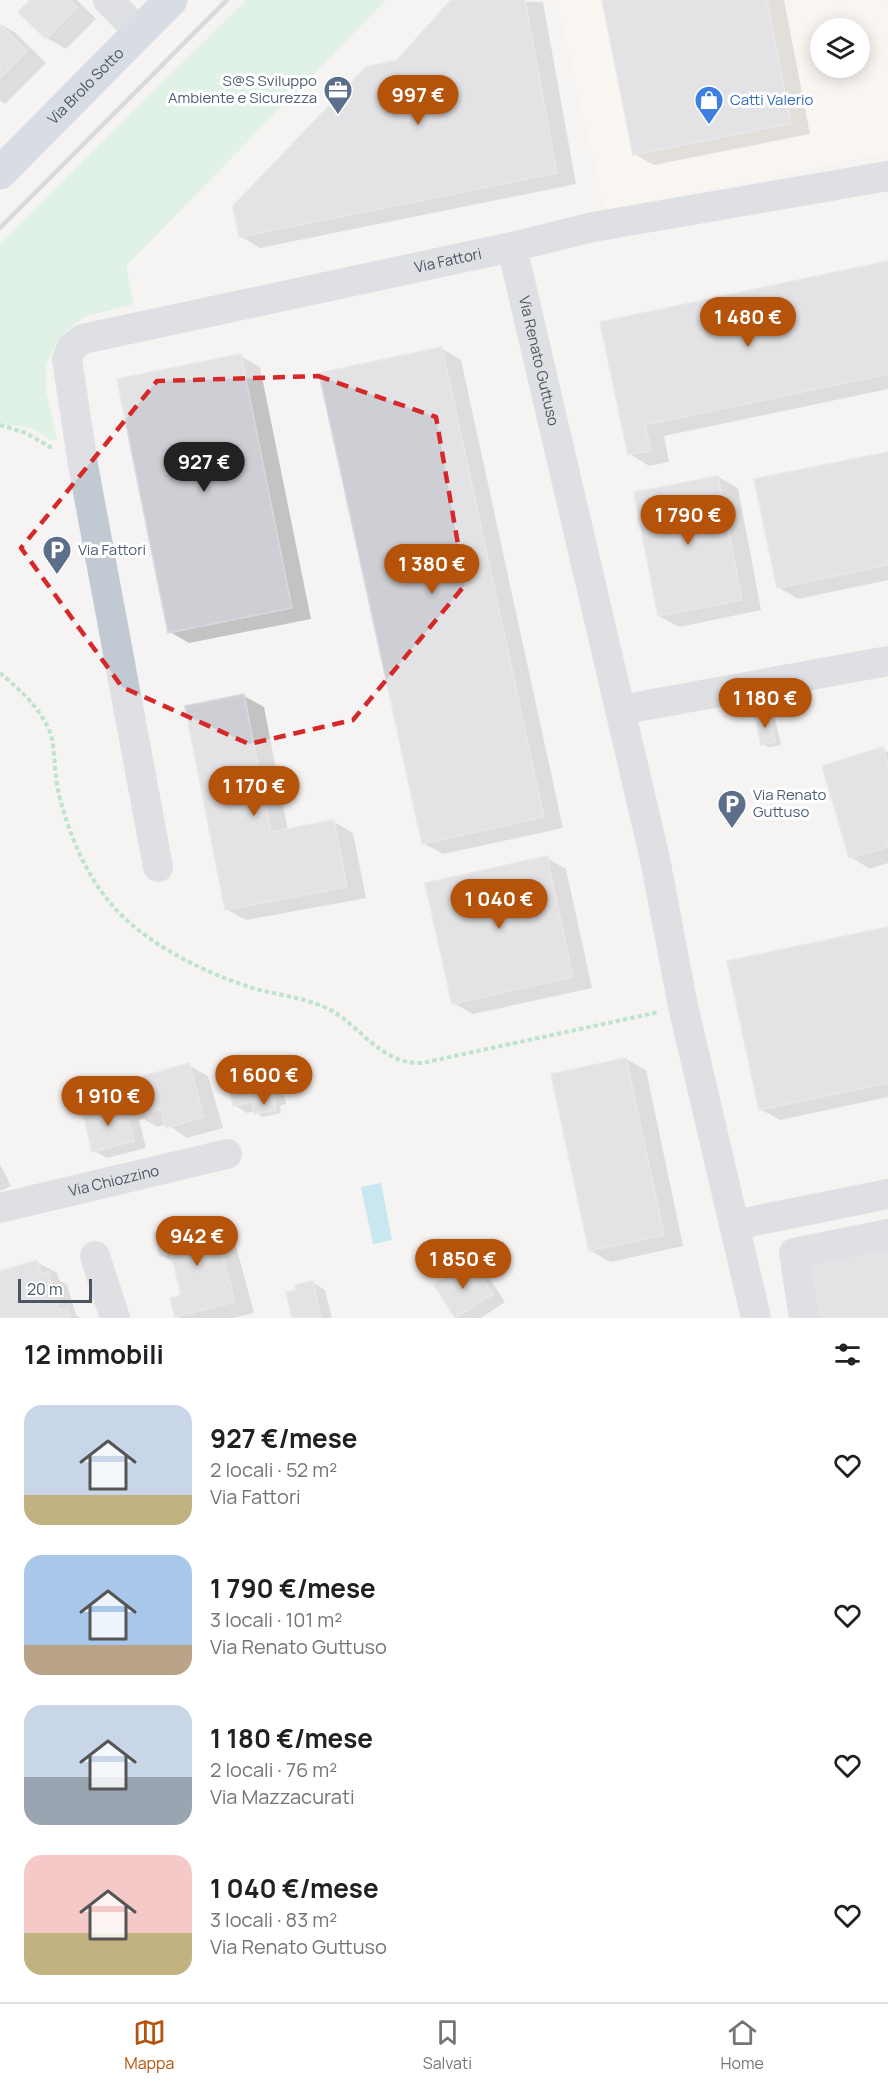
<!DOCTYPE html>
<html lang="it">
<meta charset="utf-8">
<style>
body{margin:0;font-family:Manrope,sans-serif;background:#f2f2f2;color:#202124;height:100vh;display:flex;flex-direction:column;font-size:22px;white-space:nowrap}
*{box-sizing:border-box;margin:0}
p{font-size:20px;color:#757577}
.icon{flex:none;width:33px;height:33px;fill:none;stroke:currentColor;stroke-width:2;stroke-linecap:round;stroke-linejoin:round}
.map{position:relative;height:1318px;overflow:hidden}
.details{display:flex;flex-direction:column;background:#fff;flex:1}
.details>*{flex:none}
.fabs{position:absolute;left:810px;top:18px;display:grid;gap:12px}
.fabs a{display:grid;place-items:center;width:60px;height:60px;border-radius:50%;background:#fff;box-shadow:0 3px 15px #0003;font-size:30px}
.scale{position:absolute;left:18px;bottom:15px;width:74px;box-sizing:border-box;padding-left:6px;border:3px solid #4a5661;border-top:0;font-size:16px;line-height:21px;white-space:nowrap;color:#4a5661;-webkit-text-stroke:4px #fff;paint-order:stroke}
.price{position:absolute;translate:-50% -51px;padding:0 14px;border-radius:21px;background:#b45309;color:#fff;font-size:20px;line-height:39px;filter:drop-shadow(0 2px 3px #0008)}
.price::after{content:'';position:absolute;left:50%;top:36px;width:18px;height:14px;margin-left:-9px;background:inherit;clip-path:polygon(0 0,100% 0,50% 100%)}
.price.current{background:#222;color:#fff}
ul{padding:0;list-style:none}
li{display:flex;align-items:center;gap:18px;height:150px;padding:0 24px}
li span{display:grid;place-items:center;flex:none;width:168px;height:120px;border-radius:18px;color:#555}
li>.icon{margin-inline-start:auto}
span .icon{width:72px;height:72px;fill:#fffc;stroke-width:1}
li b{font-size:26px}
h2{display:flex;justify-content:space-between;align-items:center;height:72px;padding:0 24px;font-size:26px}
.menu{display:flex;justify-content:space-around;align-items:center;height:84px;border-top:2px solid #e0e0e0;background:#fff;font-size:16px;color:#757577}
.menu a{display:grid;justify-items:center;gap:3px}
.menu .current{color:#b45309}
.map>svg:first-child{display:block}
</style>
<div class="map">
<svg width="888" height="1318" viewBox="0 0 888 1318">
<rect width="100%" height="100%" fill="#f5f3f3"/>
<path fill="#fdf9ef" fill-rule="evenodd" d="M557 0H880L888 7V153L605 211ZM820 28H860V68H820Z"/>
<polygon fill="#c3f1d5" points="246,0 386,0 126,266 134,304 83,317 60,337 46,364 46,391 57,439 52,441 32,428 0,424 0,243"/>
<polygon fill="#90daee" points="381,1183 392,1240 373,1244 361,1187"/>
<g fill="#0003">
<polygon points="32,0 77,0 96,19 66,49 47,38"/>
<polygon points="453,0 543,2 576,184 260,248 240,236"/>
<polygon points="603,0 784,0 810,134 654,165 634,154"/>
<polygon points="0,24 16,33 46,63 5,104 0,100"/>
<polygon points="888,263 888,389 664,436 669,462 649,466 630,454 602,323"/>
<polygon points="441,348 461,360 563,828 443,854 423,843"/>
<polygon points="240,356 260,367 311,619 189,643 170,632"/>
<polygon points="888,453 888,580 798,599 778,587"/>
<polygon points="718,477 738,488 761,610 679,627 659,616"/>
<polygon points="244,696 264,707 288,831 334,822 353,833 366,898 246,920 226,909"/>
<polygon points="769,714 775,718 781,745 769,747 763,744"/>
<polygon points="883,749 888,752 888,863 870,869 851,857"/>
<polygon points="547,858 566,869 592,988 473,1014 453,1003"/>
<polygon points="888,928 888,1097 780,1120 760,1109"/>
<polygon points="265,1057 278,1065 286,1104 280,1106 281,1113 262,1117 255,1111 247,1113 234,1105"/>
<polygon points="626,1059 646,1070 683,1246 610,1262 590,1250"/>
<polygon points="188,1065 208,1076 223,1128 187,1138 167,1124 157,1127 144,1119 139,1120 146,1148 107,1158 94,1151 125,1104"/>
<polygon points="0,1164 11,1186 0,1191"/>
<polygon points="213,1220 232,1231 254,1313 233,1318 179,1318 176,1316 183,1296 174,1262 162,1255"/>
<polygon points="37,1262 57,1273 59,1280 67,1285 76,1315 81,1318 0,1318 0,1273"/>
<polygon points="471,1262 484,1270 505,1302 481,1318 457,1318 436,1286"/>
<polygon points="312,1282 325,1290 332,1318 293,1318 288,1293"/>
</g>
<g fill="#cdcfd5" stroke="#d7d9de" stroke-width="1.5">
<polygon points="30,0 70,0 77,7 46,39 18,12"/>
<polygon points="451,0 525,0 557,173 239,237 233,206 366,67 397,60"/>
<polygon points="602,0 767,0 791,123 633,155"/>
<polygon points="0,24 27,51 0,78"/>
<polygon points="888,261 888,374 645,425 651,451 628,455 600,322"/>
<polygon points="442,347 544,817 422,844 319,373"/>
<polygon points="241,354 292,608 168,633 117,379"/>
<polygon points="888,452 888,565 777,588 754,479"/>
<polygon points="718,476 742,600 658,616 634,492"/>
<polygon points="244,694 271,832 334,820 347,887 225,910 185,706"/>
<polygon points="769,713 775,742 761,745 755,716"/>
<polygon points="883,747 888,764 888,847 849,858 822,766"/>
<polygon points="547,856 573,977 452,1004 425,883"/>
<polygon points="888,927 888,1083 759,1110 727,961"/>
<polygon points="265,1056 274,1097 233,1106 224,1064"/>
<polygon points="626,1058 664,1235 589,1251 551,1074"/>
<polygon points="189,1063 204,1117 166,1128 161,1109 137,1116 127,1081"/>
<polygon points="127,1081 137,1116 128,1118 116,1084"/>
<polygon points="274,1097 276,1110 254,1114 252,1102"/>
<polygon points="124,1103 134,1141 92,1152 83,1113"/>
<polygon points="213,1218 235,1302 175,1317 170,1298 181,1295 171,1253 160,1256 154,1233"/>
<polygon points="888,1247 888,1318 815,1318 804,1264"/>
<polygon points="37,1260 41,1274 48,1272 59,1310 67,1308 70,1318 0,1318 0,1271"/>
<polygon points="471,1261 493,1294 455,1318 434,1285"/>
<polygon points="313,1281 321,1318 292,1318 286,1292 296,1290 295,1285"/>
</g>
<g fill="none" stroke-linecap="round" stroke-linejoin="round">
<g stroke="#7ad0a6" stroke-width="4" stroke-dasharray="4.5 3" stroke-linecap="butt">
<polyline points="0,425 26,433 50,447 55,447"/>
<path d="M0 673C21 690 50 717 53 745 55 763 55 780 60 799 70 836 86 875 112 905 144 943 208 975 256 989 278 995 300 997 322 1006 358 1020 378 1065 422 1063L659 1012"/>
</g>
<g stroke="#c1cad2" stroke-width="30">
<polyline points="108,0 139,32"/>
<path id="s1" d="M512 247 655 859 683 1006 756 1318"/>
<polyline points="620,710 888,661"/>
<path id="s2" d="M158 867 83 465 67 359 72 347 83 339 512 247 593 227 888 176"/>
<path id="s3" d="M0 1208 227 1154"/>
<polyline points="734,1225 888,1194"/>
<polyline points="95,1256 115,1318"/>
<polyline points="804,1318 794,1253 888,1234"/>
</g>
<path stroke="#b3c2d1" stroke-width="33" id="s4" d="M0 173 171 0"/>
<polyline stroke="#b5b8bd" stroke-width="4.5" points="0,228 227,0"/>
</g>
<path d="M0 0H888V1318H0ZM318 376 436 417 465 585 353 720 249 744 122 687 21 548 157 381Z" fill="#f5f3f3" fill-opacity=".55" fill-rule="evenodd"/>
<path fill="none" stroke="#d62828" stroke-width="4.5" stroke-dasharray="12 8" stroke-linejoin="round" d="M318 376 436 417 465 585 353 720 249 744 122 687 21 548 157 381Z"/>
<defs>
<g id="office-pin" transform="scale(1.5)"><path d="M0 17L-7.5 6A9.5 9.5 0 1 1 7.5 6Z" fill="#5c6f8a" stroke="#fff"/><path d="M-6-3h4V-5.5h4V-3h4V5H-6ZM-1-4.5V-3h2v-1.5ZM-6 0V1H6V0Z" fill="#fff"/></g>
<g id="shop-pin" transform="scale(1.5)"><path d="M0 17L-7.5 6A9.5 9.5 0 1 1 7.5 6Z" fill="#3f7fe0" stroke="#fff"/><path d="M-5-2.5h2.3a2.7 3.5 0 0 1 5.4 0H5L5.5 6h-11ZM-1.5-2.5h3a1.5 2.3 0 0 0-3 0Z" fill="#fff"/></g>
<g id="parking-pin" transform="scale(1.5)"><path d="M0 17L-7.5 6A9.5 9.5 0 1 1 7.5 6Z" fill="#5c6f8a" stroke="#fff"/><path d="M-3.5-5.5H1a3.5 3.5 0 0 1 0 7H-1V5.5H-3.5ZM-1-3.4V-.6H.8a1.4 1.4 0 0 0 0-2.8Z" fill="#fff"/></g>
</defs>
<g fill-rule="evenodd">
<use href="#office-pin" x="338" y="90"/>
<use href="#shop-pin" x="709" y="100"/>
<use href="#parking-pin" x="57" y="550"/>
<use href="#parking-pin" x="732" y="804"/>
</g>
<g text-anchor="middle" stroke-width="6" stroke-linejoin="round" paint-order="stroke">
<g font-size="15" fill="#4e5e75" stroke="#fff" text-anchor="start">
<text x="317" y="86" text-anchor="end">S@S Sviluppo<tspan x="317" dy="17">Ambiente e Sicurezza</tspan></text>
<text x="78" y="555">Via Fattori</text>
<text x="753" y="800">Via Renato<tspan x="753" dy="17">Guttuso</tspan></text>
</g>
<g font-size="15" fill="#4a5661" stroke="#fff">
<text dy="5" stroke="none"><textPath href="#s4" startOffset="122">Via Brolo Sotto</textPath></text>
<text dy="5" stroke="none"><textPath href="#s2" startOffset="916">Via Fattori</textPath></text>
<text dy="5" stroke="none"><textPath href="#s1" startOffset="117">Via Renato Guttuso</textPath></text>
<text dy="5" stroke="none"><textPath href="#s3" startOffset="117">Via Chiozzino</textPath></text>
</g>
<g font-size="15" fill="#366cbe" stroke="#fff" text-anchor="start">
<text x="730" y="105">Catti Valerio</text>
</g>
</g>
</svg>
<div class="fabs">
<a><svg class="icon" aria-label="layers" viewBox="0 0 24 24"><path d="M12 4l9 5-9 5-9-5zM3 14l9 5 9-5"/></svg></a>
</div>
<div class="scale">20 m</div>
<b class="price" style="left:418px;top:126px">997 €</b>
<b class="price" style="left:748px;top:348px">1 480 €</b>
<b class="price current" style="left:204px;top:493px">927 €</b>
<b class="price" style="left:688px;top:546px">1 790 €</b>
<b class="price" style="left:432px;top:595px">1 380 €</b>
<b class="price" style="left:765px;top:729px">1 180 €</b>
<b class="price" style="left:254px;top:817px">1 170 €</b>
<b class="price" style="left:499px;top:930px">1 040 €</b>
<b class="price" style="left:264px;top:1106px">1 600 €</b>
<b class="price" style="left:108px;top:1127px">1 910 €</b>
<b class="price" style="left:197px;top:1267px">942 €</b>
<b class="price" style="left:463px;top:1290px">1 850 €</b>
</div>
<section class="details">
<h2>12 immobili<svg class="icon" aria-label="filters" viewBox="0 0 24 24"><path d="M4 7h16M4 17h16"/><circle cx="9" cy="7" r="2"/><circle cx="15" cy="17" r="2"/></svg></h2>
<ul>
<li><span style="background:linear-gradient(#c9d6e8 75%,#c2b280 0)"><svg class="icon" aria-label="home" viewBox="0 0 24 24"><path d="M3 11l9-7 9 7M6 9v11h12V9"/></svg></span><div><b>927 €/mese</b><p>2 locali · 52 m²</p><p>Via Fattori</p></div><svg class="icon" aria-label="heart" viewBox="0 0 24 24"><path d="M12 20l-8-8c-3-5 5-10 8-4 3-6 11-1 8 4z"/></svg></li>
<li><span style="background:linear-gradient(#a9c7e8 75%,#b9a48a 0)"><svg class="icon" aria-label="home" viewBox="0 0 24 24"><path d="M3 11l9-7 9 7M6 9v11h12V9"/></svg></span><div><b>1 790 €/mese</b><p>3 locali · 101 m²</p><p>Via Renato Guttuso</p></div><svg class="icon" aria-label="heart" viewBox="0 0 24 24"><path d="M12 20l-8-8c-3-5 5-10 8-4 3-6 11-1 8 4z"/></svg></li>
<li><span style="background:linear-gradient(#c9d6e8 60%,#9aa5b1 0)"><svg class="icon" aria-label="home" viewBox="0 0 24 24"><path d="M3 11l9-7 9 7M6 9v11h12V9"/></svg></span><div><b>1 180 €/mese</b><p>2 locali · 76 m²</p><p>Via Mazzacurati</p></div><svg class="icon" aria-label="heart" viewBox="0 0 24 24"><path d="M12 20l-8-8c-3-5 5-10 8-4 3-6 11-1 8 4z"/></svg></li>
<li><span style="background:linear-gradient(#f6c9c9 65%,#c2b280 0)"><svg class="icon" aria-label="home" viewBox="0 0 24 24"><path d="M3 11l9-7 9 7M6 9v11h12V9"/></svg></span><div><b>1 040 €/mese</b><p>3 locali · 83 m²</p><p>Via Renato Guttuso</p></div><svg class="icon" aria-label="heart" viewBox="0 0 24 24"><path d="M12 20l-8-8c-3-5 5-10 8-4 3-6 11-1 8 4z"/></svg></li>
</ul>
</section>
<nav class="menu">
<a class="current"><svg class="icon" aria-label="map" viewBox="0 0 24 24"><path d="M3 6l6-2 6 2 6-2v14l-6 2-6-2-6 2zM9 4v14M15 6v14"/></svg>Mappa</a>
<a><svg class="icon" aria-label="saved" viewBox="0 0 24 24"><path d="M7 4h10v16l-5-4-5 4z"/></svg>Salvati</a>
<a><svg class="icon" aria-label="home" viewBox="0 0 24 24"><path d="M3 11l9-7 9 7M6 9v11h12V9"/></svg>Home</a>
</nav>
